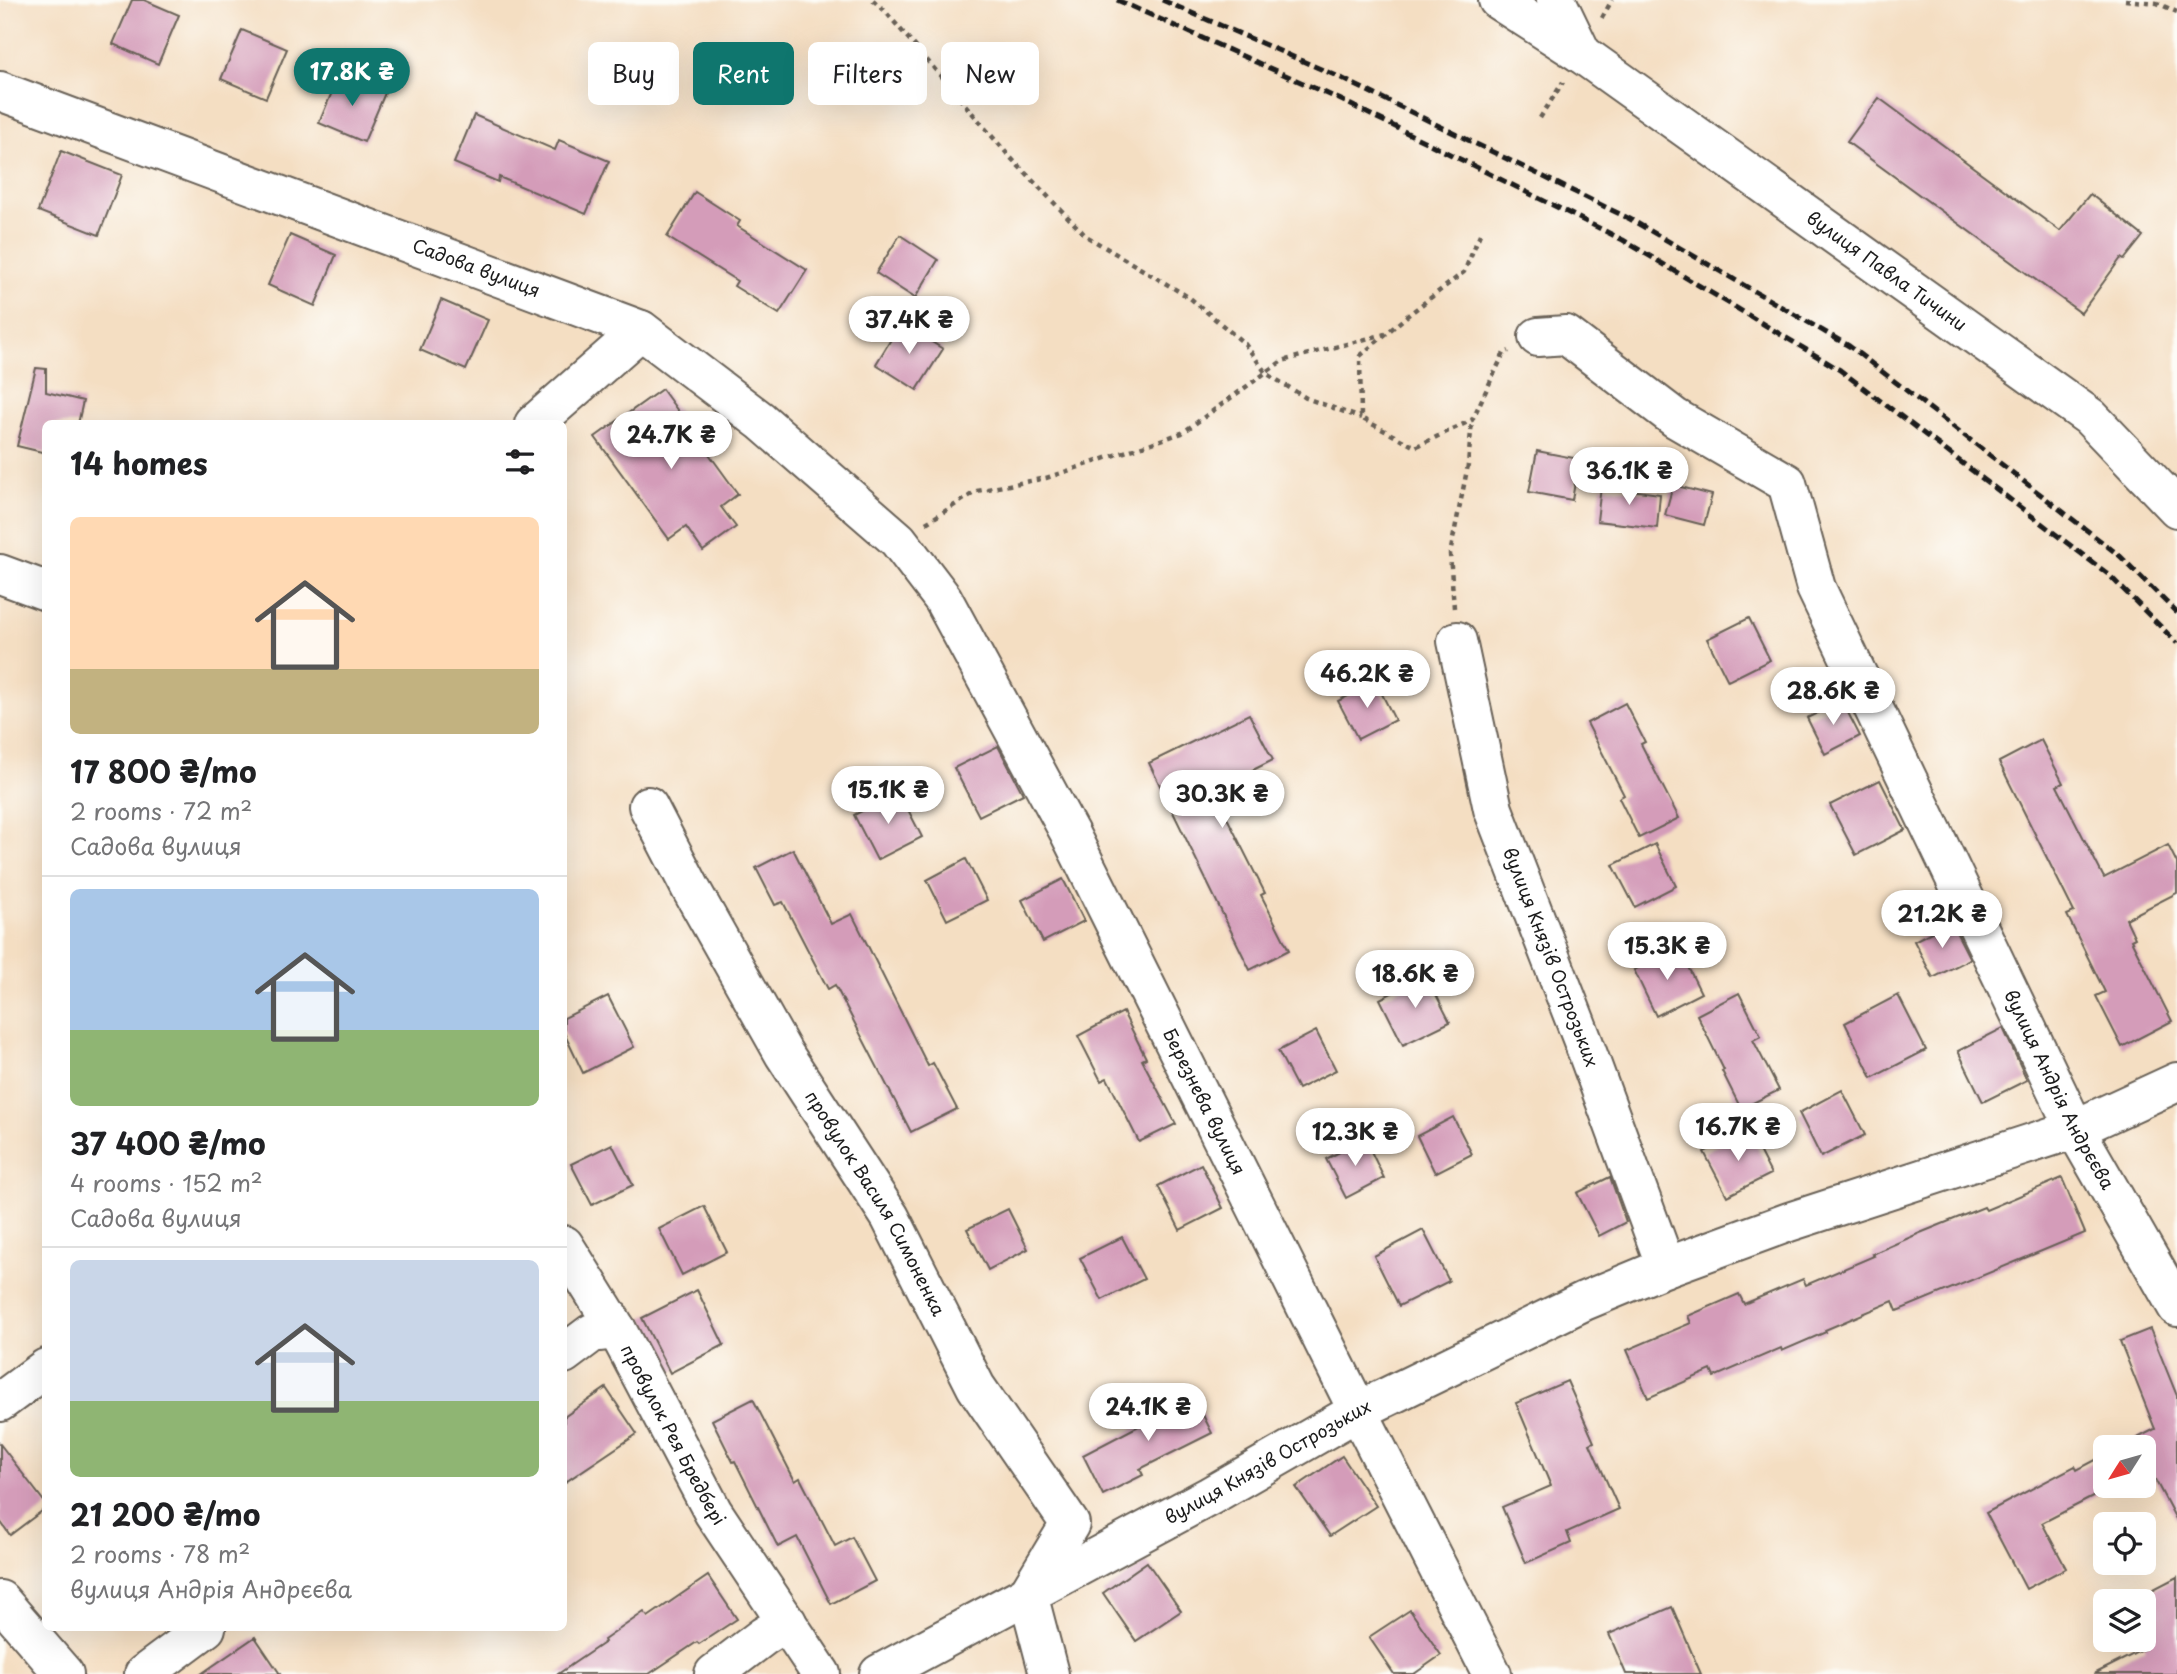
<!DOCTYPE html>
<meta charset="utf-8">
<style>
body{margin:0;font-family:"Playpen Sans",sans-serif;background:#f6f6f6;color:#202124;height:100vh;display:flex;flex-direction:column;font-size:26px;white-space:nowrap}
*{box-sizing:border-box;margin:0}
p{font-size:23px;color:#757577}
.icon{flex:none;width:38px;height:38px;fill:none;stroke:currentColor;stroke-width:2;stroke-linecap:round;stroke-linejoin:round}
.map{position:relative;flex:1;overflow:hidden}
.sheet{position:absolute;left:42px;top:420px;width:525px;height:1211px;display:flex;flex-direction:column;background:#fff;border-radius:10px;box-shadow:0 7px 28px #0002}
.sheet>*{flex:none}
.banner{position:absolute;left:588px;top:42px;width:665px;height:63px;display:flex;gap:14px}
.needle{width:46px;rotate:233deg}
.controls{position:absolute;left:2093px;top:1435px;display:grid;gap:14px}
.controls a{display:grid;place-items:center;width:63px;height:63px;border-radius:10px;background:#fff;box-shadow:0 7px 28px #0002;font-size:35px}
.price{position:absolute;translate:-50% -60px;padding:0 16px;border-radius:24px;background:#fff;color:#222;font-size:23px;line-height:46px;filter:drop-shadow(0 2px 4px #0008)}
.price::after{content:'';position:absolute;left:50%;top:42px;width:21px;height:16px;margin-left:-10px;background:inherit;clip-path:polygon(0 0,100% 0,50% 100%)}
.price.active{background:#0f766e;color:#fff}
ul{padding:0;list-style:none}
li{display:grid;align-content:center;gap:14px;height:371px;padding:0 28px}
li+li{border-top:2px solid #e0e0e0}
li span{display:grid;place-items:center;height:217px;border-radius:10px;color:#555}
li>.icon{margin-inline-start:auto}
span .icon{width:126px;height:126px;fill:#fffc;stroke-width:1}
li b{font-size:30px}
h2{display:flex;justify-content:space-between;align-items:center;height:84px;padding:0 28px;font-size:30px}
.tag{padding:0 24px;border-radius:10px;background:#fff;box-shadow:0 7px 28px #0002;font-size:24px;line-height:63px}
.tag.active{background:#0f766e;color:#fff}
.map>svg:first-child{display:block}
</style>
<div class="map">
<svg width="2177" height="1674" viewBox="0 0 2177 1674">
<rect width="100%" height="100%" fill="#fdfcf7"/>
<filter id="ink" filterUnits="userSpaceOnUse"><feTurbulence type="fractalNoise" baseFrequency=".0143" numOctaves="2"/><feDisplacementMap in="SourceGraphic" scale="14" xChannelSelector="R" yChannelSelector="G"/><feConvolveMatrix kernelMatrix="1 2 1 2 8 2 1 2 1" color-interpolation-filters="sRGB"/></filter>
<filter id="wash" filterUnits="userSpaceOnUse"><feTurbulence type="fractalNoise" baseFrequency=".00686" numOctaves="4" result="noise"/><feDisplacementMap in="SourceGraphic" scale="28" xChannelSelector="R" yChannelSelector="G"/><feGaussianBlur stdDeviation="1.57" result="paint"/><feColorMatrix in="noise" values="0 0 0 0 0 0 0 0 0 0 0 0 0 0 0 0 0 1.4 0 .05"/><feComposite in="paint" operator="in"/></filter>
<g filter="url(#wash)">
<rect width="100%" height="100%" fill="#f4dec2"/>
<g id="blocks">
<g fill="#d49cb9">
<polygon points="132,0 144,0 179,15 158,64 113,44"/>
<polygon points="242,30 287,49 266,98 221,79"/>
<polygon points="340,73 385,93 364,142 319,123"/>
<polygon points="1879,98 2060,231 2090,194 2143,236 2124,260 2121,258 2081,313 1847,142"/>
<polygon points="474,115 555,150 559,140 609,161 586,214 499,177 498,182 454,163"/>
<polygon points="61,151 122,175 99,235 38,211"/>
<polygon points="695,192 740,221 737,226 807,270 779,314 734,286 737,281 667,237"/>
<polygon points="290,235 336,255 315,306 268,285"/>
<polygon points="900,235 938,260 915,298 876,273"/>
<polygon points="441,300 488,320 466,370 420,350"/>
<polygon points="901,323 943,349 917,390 876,364"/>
<polygon points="36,368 46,369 46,392 83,401 78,424 46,424 46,453 17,446"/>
<polygon points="662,389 738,494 721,507 736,527 703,551 686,527 669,539 595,437"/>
<polygon points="1537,451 1579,459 1572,500 1529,492"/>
<polygon points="1673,485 1712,495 1704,525 1665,515"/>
<polygon points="1601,486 1660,494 1657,528 1597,521"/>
<polygon points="1749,618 1770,660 1728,681 1707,639"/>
<polygon points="1376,682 1395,720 1358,739 1338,701"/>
<polygon points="1842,701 1860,736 1825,754 1807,718"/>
<polygon points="1625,703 1645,742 1641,744 1679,818 1639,838 1619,798 1624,795 1587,723"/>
<polygon points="1249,714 1273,760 1213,790 1265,893 1261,895 1289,950 1250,970 1149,763"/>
<polygon points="2041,740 2063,783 2057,786 2104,878 2168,845 2177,863 2177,893 2126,919 2135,938 2131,940 2172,1021 2122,1047 2096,996 2105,992 2067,915 2074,912 1999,762"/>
<polygon points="998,746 1023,794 979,816 954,768"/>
<polygon points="1880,780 1905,830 1856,855 1830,805"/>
<polygon points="899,792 922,837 877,860 854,815"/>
<polygon points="1655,844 1676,886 1635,907 1613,865"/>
<polygon points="793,849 831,924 852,914 928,1066 933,1063 957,1109 911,1132 835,985 828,989 783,902 775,905 756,868"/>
<polygon points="966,859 987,900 947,920 927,880"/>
<polygon points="1063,879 1084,921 1043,942 1022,900"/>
<polygon points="1951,922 1970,959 1933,978 1914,941"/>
<polygon points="1678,947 1701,993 1656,1016 1634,970"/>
<polygon points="1426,975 1450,1022 1403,1045 1380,999"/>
<polygon points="1739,993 1761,1036 1753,1040 1779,1090 1741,1109 1722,1071 1724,1070 1697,1015"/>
<polygon points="1898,995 1926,1050 1872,1078 1845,1023"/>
<polygon points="608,996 634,1047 583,1073 564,1033 564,1018"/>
<polygon points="1123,1012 1146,1058 1142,1060 1176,1124 1139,1142 1107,1078 1101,1081 1078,1036"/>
<polygon points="2003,1028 2027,1080 1983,1102 1958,1051"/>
<polygon points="1316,1031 1336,1070 1298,1089 1278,1051"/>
<polygon points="1842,1090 1865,1135 1821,1157 1799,1113"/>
<polygon points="1453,1117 1472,1154 1435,1173 1417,1136"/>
<polygon points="1748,1129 1771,1174 1727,1196 1704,1152"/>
<polygon points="1365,1139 1384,1178 1346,1198 1326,1159"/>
<polygon points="612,1144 633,1185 592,1205 571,1164"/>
<polygon points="1201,1164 1223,1208 1180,1230 1158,1186"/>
<polygon points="1610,1177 1626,1222 1599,1236 1577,1193"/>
<polygon points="2062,1178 2085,1233 1897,1311 1893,1301 1825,1330 1826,1332 1782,1351 1781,1348 1714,1377 1711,1370 1648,1398 1627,1350 1691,1323 1688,1316 1739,1294 1744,1304 1803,1279 1806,1285 1874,1256 1872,1254 1920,1233 1984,1207 1986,1210"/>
<polygon points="704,1206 727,1252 682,1275 659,1229"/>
<polygon points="1008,1209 1028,1249 988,1270 967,1229"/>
<polygon points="1423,1230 1449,1281 1399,1306 1374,1256"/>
<polygon points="1122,1237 1144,1279 1102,1300 1080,1258"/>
<polygon points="697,1290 724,1345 670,1373 642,1318"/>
<polygon points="2150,1329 2177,1396 2177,1521 2149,1468 2144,1470 2144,1447 2120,1447 2155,1429 2120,1341"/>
<polygon points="1567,1381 1594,1442 1590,1444 1619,1509 1567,1532 1571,1543 1526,1563 1502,1507 1551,1486 1516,1403"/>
<polygon points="606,1388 637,1434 564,1483 564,1417"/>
<polygon points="1191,1391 1212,1433 1140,1469 1143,1475 1103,1495 1083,1455 1152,1419 1149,1412"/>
<polygon points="753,1399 795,1481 800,1478 835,1546 852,1537 875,1581 831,1604 797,1537 778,1547 735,1461 733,1462 712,1420"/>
<polygon points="0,1444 46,1504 46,1508 10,1535 0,1521"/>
<polygon points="2105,1455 2105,1486 2114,1486 2042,1523 2066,1568 2026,1589 1986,1513 2075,1466 2077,1470"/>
<polygon points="1342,1456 1376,1506 1330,1536 1296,1487"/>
<polygon points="1147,1562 1181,1611 1136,1641 1103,1593"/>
<polygon points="708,1576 737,1619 699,1644 697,1642 649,1674 558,1674 605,1642 604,1640 644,1612 648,1617"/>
<polygon points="2177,1577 2177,1674 2094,1674 2144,1649 2144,1594"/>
<polygon points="1672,1607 1701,1674 1626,1674 1609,1634"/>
<polygon points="1410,1610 1441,1655 1414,1674 1394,1674 1369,1637"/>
<polygon points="255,1637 280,1674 201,1674"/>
</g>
</g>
</g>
<g filter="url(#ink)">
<use href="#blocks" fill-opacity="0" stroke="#686056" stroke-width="2"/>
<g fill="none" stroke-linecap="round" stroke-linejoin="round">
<g stroke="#686056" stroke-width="42">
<g id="minor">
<path id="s1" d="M1498 0 1582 54 2090 417 2177 508"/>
<polyline points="1556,0 1582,54"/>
<path id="s2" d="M0 91 641 330 761 421 898 540 943 599 1069 832 1358 1411 1492 1674"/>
<path id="s3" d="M1538 337 1566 335 1675 418 1787 483 1816 588 2075 1129 2177 1307"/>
<polyline points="534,424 641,330"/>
<polyline points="0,574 46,591"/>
<path id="s4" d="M1457 641 1493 809 1583 1041 1666 1267"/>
<path id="s5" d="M648 806 691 889 784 1054 890 1217 976 1387 1070 1524 1029 1592"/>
<path id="s6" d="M564 1245 617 1330 713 1512 821 1674"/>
<polyline points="564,1354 592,1333 617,1330"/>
<polyline points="0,1402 46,1368"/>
<polyline points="1028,1594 1049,1674"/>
<polyline points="0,1600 64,1674"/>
<polyline points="144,1674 206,1628"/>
<polyline points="714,1674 764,1636 787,1622"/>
<path id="s7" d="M879 1674 1210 1496 1358 1411 1584 1301 1666 1267 1789 1222 2075 1129 2177 1082"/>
</g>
</g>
<g stroke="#686056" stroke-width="4.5" stroke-dasharray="5 5" stroke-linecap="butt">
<polyline points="873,0 884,10 1009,156 1086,236 1190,298 1245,344 1266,373 1306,398 1361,418"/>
<polyline points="2125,0 2157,3 2177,12"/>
<polyline points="1602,18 1612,0"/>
<polyline points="1540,118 1563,82"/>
<polyline points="1480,234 1464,272 1407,316 1360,356 1361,418 1415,447 1472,420 1504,353 1509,351"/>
<polyline points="926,523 977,491 1046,478 1182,433 1282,361 1385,334"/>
<polyline points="1454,608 1450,554 1468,465 1472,420"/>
</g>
<use href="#minor" stroke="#fff" stroke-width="38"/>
<g stroke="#1c1c1c" stroke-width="5" stroke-dasharray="10 5" stroke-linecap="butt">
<polyline points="1117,0 1339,99 1623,240 1840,370 2108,574 2177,643"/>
<polyline points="1162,0 1337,76 1630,219 1849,346 2120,556 2177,613"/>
</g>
</g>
</g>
<g text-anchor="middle" stroke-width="5" stroke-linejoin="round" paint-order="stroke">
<g font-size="18" fill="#1c1c1c" stroke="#fdfcf7">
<text dy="6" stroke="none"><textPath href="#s2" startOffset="508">Садова вулиця</textPath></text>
<text dy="6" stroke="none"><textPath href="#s1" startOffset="474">вулиця Павла Тичини</textPath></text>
<text dy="6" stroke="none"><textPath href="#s4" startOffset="331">вулиця Князів Острозьких</textPath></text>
<text dy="6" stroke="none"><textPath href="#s3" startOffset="961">вулиця Андрія Андрєєва</textPath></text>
<text dy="6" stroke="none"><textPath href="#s2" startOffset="1657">Березнева вулиця</textPath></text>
<text dy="6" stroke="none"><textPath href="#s5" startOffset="458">провулок Василя Симоненка</textPath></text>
<text dy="6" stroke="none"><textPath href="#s6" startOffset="219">провулок Рея Бредбері</textPath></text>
<text dy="6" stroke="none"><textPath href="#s7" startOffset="443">вулиця Князів Острозьких</textPath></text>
</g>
</g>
</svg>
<div class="controls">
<a><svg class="needle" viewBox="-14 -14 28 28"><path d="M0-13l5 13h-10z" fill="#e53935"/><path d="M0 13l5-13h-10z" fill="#757577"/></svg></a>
<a><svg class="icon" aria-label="locate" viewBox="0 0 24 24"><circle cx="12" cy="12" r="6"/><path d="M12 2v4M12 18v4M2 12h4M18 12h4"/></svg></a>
<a><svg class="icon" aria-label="layers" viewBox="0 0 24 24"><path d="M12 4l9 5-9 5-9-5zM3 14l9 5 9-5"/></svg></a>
</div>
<b class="price active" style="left:352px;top:108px">17.8K ₴</b>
<b class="price" style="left:909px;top:356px">37.4K ₴</b>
<b class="price" style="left:671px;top:471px">24.7K ₴</b>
<b class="price" style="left:1629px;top:507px">36.1K ₴</b>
<b class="price" style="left:1367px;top:710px">46.2K ₴</b>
<b class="price" style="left:1833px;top:727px">28.6K ₴</b>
<b class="price" style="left:888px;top:826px">15.1K ₴</b>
<b class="price" style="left:1222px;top:830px">30.3K ₴</b>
<b class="price" style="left:1942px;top:950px">21.2K ₴</b>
<b class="price" style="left:1667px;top:982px">15.3K ₴</b>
<b class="price" style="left:1415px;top:1010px">18.6K ₴</b>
<b class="price" style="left:1738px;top:1163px">16.7K ₴</b>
<b class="price" style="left:1355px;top:1168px">12.3K ₴</b>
<b class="price" style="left:1148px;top:1443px">24.1K ₴</b>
<div class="banner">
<a class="tag">Buy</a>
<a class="tag active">Rent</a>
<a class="tag">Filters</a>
<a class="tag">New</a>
</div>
<section class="sheet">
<h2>14 homes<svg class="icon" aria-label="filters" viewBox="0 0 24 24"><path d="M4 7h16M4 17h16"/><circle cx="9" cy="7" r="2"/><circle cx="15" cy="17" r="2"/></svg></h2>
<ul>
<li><span style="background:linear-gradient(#ffd9b3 70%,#c2b280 0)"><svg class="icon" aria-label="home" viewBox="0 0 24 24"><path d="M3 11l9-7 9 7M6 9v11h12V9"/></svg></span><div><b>17 800 ₴/mo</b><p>2 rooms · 72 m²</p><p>Садова вулиця</p></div></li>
<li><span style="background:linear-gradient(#a9c7e8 65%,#8fb573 0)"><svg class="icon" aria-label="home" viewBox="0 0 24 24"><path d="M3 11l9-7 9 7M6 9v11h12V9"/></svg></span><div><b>37 400 ₴/mo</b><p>4 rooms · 152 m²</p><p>Садова вулиця</p></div></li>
<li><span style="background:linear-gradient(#c9d6e8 65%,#8fb573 0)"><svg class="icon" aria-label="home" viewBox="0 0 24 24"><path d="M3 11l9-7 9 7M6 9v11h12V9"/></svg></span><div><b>21 200 ₴/mo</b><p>2 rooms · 78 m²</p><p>вулиця Андрія Андрєєва</p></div></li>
</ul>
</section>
</div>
